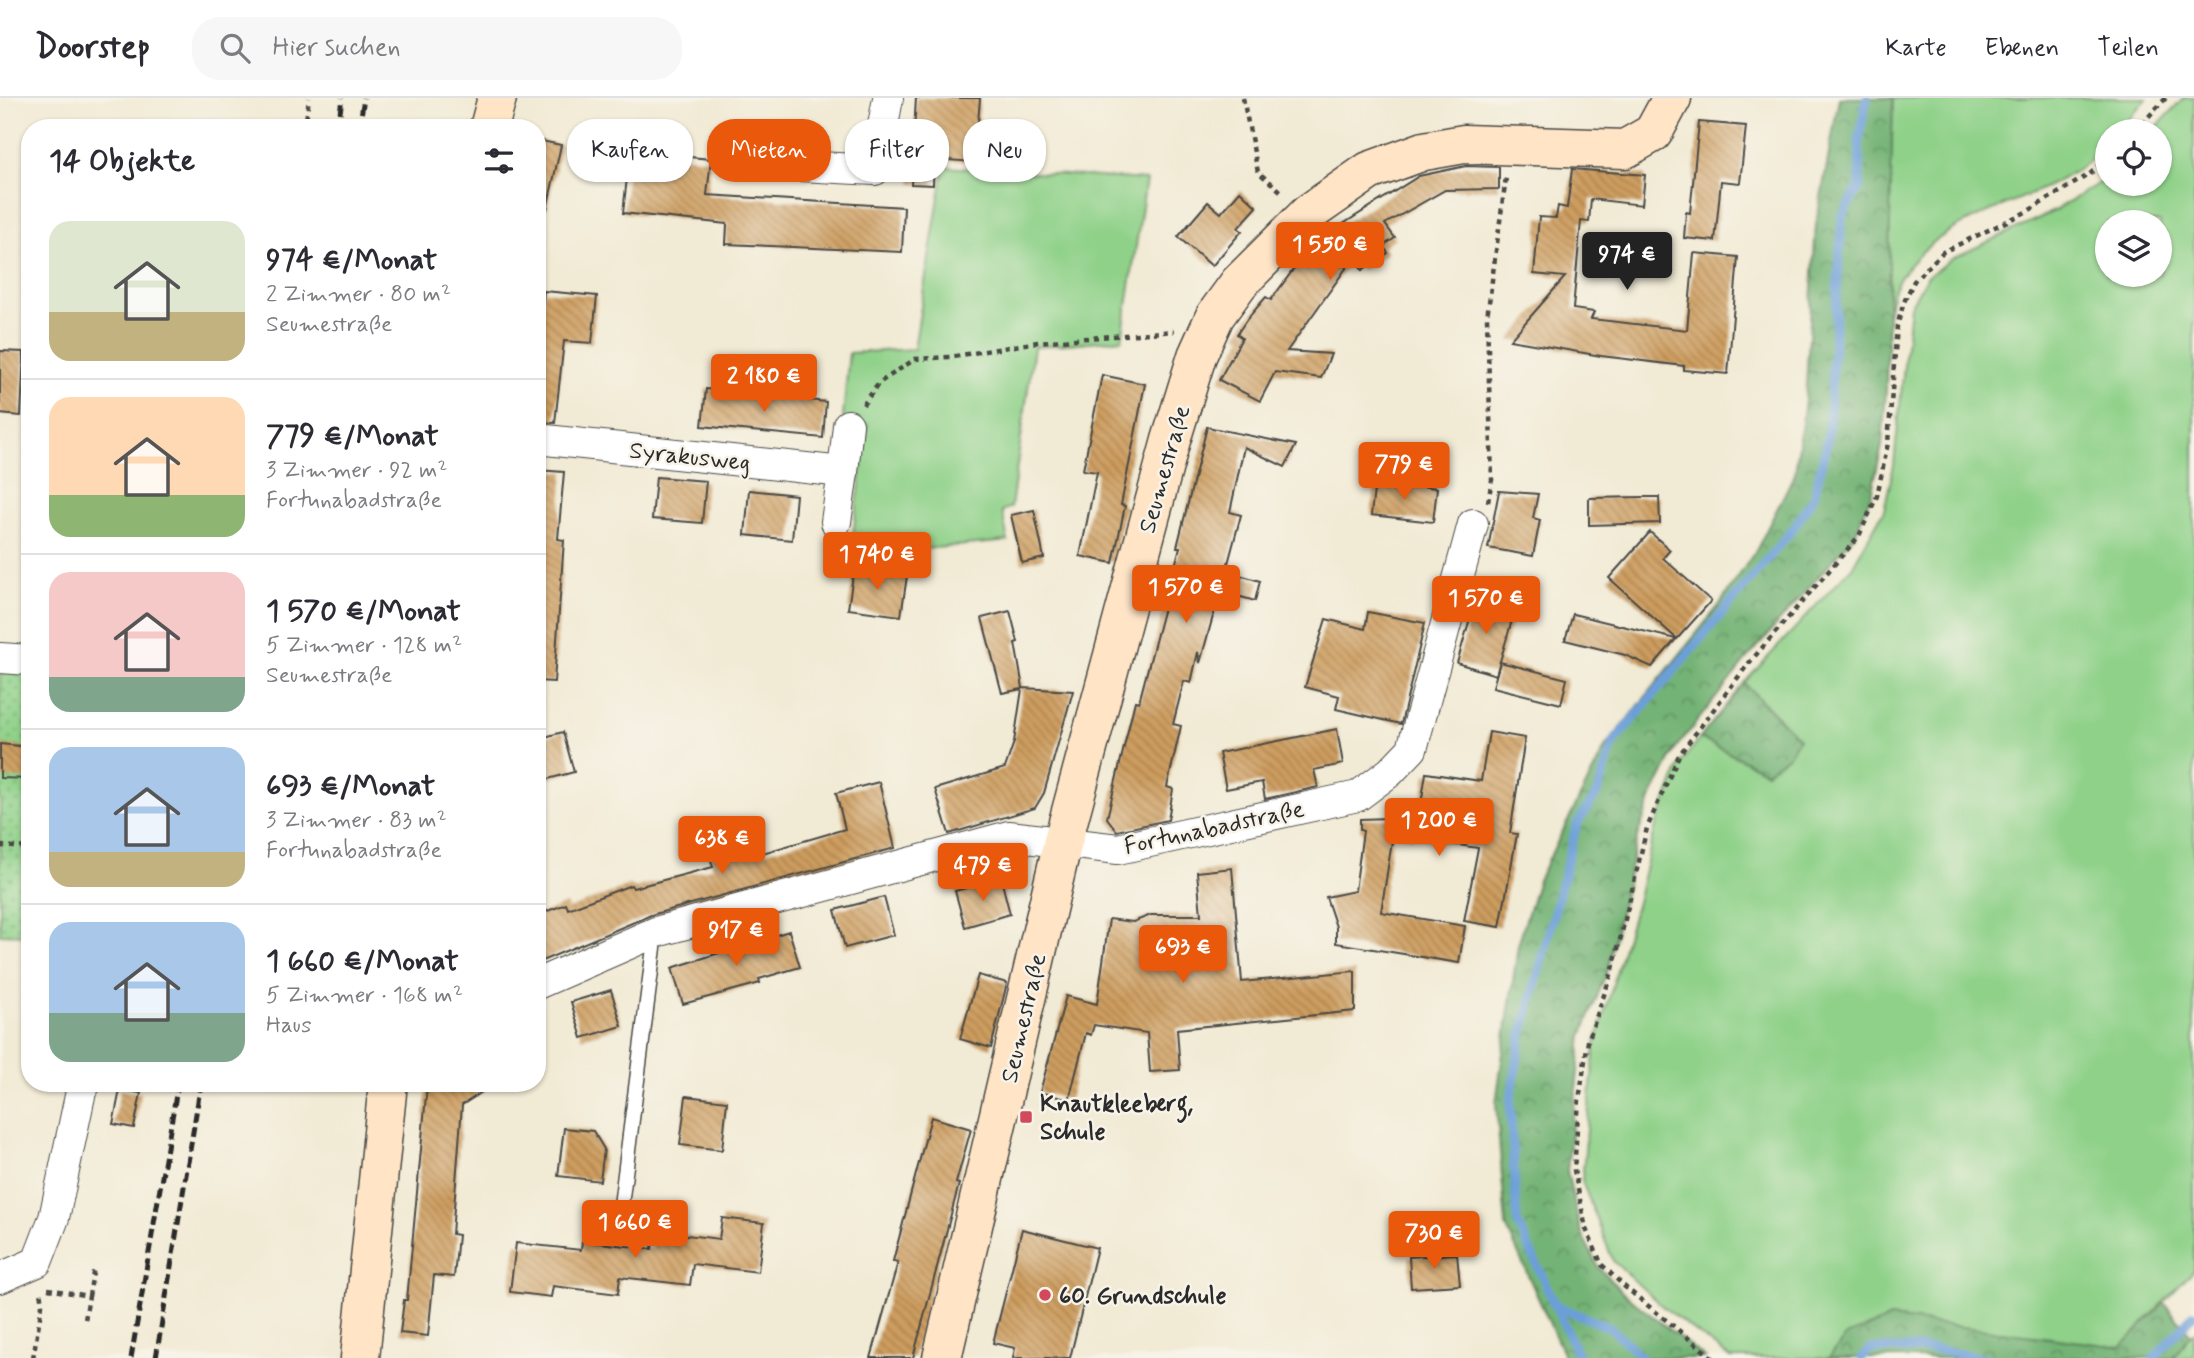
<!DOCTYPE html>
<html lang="de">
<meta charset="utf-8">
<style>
body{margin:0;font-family:Mynerve,sans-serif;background:#f7f7f7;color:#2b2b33;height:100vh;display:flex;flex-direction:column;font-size:26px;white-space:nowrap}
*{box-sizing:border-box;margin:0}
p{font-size:23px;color:#7c7c81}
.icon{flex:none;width:38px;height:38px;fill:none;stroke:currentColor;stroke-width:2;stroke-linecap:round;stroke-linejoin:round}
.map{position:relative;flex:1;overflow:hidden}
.details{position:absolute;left:21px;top:21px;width:525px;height:973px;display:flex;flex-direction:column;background:#fff;border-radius:28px;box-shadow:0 2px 5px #0004}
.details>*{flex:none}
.top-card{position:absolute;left:567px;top:21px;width:665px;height:63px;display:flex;gap:14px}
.fabs{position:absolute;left:2095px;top:21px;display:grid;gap:14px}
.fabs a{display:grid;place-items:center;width:77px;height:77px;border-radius:50%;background:#fff;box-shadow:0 2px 5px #0004;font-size:35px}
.price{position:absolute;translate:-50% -60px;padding:0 16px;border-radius:7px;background:#ea580c;color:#fff;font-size:23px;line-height:46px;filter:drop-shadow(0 2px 4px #0008)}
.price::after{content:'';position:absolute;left:50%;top:42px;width:21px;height:16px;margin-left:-10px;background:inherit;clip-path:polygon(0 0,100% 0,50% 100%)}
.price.on{background:#222;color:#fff}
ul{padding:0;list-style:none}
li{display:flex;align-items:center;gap:21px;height:175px;padding:0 28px}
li+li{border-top:2px solid #e1e1e2}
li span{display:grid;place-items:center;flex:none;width:196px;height:140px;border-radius:21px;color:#555}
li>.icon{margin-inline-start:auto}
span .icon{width:84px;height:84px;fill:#fffc;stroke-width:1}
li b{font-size:30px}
h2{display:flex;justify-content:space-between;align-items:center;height:84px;padding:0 28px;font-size:30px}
.tag{padding:0 24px;border-radius:28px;background:#fff;box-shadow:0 2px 5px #0004;font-size:24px;line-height:63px}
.tag.on{background:#ea580c;color:#fff}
header{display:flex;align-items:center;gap:42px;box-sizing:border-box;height:98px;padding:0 35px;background:#fff;border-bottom:2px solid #e1e1e2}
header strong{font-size:33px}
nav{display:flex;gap:38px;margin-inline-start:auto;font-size:24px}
.search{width:490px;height:63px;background:#f7f7f7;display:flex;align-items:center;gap:18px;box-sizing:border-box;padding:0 24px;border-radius:28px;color:#7c7c81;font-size:26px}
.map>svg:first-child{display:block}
</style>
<header>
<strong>Doorstep</strong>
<div class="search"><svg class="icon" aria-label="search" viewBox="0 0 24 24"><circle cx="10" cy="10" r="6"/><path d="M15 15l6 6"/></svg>Hier suchen</div>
<nav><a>Karte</a><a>Ebenen</a><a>Teilen</a></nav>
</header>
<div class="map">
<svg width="2194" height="1260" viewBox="0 0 2194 1260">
<defs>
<pattern id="forest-crowns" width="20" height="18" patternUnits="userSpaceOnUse" patternTransform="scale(1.75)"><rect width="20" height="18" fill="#73b375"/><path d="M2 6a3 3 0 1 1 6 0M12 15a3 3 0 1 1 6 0" fill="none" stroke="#5f9260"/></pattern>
<pattern id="garden-dots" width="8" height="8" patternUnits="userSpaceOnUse" patternTransform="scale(1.75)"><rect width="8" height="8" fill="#8fd189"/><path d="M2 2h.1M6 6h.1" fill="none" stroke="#75aa70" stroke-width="1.8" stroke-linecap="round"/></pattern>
<pattern id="building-back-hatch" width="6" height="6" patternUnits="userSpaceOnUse" patternTransform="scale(1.75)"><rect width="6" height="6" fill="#ce9d5e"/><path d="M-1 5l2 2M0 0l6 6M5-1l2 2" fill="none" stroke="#a7804e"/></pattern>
</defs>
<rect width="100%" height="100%" fill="#f7f3e8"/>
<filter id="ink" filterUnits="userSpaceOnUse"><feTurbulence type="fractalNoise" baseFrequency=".0143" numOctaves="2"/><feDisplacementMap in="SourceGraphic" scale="14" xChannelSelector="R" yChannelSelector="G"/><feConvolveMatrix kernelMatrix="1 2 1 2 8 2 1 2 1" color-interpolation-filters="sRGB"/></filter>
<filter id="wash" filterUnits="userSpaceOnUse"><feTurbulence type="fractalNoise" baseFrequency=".00686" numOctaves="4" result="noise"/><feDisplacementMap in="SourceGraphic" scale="28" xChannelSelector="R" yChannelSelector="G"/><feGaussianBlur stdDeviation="1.57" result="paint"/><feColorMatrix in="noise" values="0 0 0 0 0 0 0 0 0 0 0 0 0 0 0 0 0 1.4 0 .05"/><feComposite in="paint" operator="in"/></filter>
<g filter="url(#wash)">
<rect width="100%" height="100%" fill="#f1ead4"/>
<g fill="#8fd189" stroke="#5d7e5a" stroke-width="2" fill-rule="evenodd">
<path d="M1893 0H2147L2118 33H2107V46C2050 111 1944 104 1896 186 1890 197 1889 215 1886 228Z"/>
<path d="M2184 0H2194V1172L2121 1250 1891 1220 1846 1238 1829 1260H1730L1663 1209 1613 1163 1582 1083 1595 948 1637 804 1655 731 1681 665 1700 640 1766 674 1799 641 1744 585 1852 469 1884 412 1894 367 1910 208 1927 179 1951 161 2054 113 2107 80V86H2160V33H2153ZM2107 124H2160V177H2107Z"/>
<polygon points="944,69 1146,82 1122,241 1034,249 1011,409 1002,413 1008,443 850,458 868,327 843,319 849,255 914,251"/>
<polygon points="2194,1235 2194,1260 2172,1260 2191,1237"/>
</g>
<g fill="url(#forest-crowns)" stroke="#4f6f50" stroke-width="2">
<polygon points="1839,0 1893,0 1886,293 1882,348 1871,397 1855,437 1746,562 1676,650 1653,696 1638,736 1607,873 1582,938 1567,1073 1581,1135 1599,1170 1622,1194 1705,1260 1565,1260 1506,1128 1496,1005 1518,847 1538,782 1606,648 1718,509 1758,449 1795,375 1805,302 1816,127"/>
<polygon points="1744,585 1799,641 1789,657 1766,674 1700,640"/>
<polygon points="2164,1205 2191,1237 2172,1260 1829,1260 1846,1238 1891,1220 2121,1249"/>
</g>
<polygon fill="url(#garden-dots)" stroke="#5d7e5a" stroke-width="2" points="0,571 30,573 30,837 0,836"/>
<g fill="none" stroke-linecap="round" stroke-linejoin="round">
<g stroke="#6c9fd8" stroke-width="9">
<polyline points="1553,1206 1612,1231 1642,1260"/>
<polyline points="1579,1260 1517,1123 1510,1005 1521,941 1577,726 1598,694 1613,645 1792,432 1814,398 1828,339 1842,118 1860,88 1859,40 1867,0"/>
<polyline points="1862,1260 1870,1251 1932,1251 1986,1260"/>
<polyline points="2154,1260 2194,1216"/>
</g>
</g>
<g id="blocks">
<g fill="url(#building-back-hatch)">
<polygon points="916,0 980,0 975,64 934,61 933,87 911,86"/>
<polygon points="1699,24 1746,28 1740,85 1721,83 1715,143 1684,140 1686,114 1690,115"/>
<polygon points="537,42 561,47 547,111 537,110"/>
<polygon points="655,56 711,61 707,97 904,109 902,154 726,146 727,126 623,115 629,62 654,65"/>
<polygon points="1466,68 1499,69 1499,91 1445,92 1385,126 1395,140 1383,148 1388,155 1362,172 1354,159 1287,253 1331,256 1321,280 1275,274 1260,303 1219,282 1242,240 1237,236 1247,221 1266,199 1271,202 1320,135 1324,138 1419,78"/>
<polygon points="1572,71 1645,77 1642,107 1591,101 1589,124 1581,123 1573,211 1594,214 1591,221 1687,232 1694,155 1738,159 1728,276 1684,272 1684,268 1601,258 1510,242 1565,179 1534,176 1539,119 1556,120 1558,108 1567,110"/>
<polygon points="1240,93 1257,109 1238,130 1242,133 1212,168 1178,139 1208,104 1221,115"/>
<polygon points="544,193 597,198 592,245 564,243 555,325 537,324 537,266"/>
<polygon points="0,253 24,254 21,318 0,316"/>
<polygon points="1102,277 1145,286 1121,407 1125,408 1113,465 1080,458 1097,374 1083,372"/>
<polygon points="706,291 826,304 823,340 702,328"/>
<polygon points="1207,329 1296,347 1285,369 1244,349 1230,414 1241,417 1226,473 1260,483 1255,503 1220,493 1200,565 1198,554 1191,585 1184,583 1173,626 1181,628 1167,689 1173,691 1168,722 1117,733 1107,720 1135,603 1139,604 1180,449 1177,449"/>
<polygon points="537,372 564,374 558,441 564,442 554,584 537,583"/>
<polygon points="656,379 706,383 702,425 652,421"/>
<polygon points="1375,383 1437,390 1433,424 1371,417"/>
<polygon points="749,392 796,397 792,442 745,437"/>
<polygon points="1499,393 1538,396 1533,420 1540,422 1533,458 1488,450"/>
<polygon points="1645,399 1659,399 1660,425 1589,427 1589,400"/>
<polygon points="1034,412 1044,460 1022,465 1011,417"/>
<polygon points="1650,434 1670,452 1663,460 1711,503 1677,541 1609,480"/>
<polygon points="854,470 907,478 901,518 848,511"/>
<polygon points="1476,500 1515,512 1496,577 1457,565"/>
<polygon points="1010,513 1018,544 1015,545 1023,590 1073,593 1044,695 1035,710 949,736 935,691 1005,670 1014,644 1022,591 1002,595 982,520"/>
<polygon points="1368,514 1425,525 1401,626 1336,611 1339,598 1305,589 1326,521 1365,531"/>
<polygon points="1573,516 1676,541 1652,569 1625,557 1565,542"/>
<polygon points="1500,564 1567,581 1561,606 1493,589"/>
<polygon points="1337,631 1343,666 1314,672 1318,689 1265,701 1262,684 1226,691 1219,655"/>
<polygon points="563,634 574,674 537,684 537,641"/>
<polygon points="1489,634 1525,640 1510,735 1517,736 1500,829 1464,823 1478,750 1393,737 1381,814 1465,828 1459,865 1336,845 1336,829 1326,799 1355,793 1363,733 1360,732 1360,721 1419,719 1426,675 1481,683"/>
<polygon points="0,646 30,649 30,681 0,680"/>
<polygon points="879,684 895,750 651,817 537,865 537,817 566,806 568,811 631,787 633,790 713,769 710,759 746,749 749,759 845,731 836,695"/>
<polygon points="1232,770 1242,884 1355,873 1355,913 1177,931 1180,972 1150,974 1147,935 1094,927 1091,937 1086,935 1069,1002 1040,994 1066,898 1097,906 1109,821 1133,824 1151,817 1201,817 1197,774"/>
<polygon points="1001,781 1010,816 965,829 955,793"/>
<polygon points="884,799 894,837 845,850 835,812"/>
<polygon points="789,833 800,869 759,881 760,885 683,906 672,870"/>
<polygon points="978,877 1007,885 991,950 960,941"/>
<polygon points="611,892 622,928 582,940 571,904"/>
<polygon points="427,987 485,992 462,1007 452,1136 458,1137 454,1179 434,1177 428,1238 400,1235 404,1202 407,1202"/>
<polygon points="120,992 141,995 134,1030 113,1026"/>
<polygon points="686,998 727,1003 722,1052 680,1047"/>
<polygon points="931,1019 971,1031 956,1085 959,1086 913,1260 871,1260 898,1164 893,1163"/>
<polygon points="564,1030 593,1033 604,1051 600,1083 558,1078"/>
<polygon points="722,1120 764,1125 758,1174 693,1166 690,1187 620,1179 618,1196 553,1188 551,1199 510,1194 516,1145 581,1152 582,1143 652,1151 654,1133 719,1141"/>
<polygon points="1022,1131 1097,1150 1070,1260 1013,1260 1015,1250 993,1245"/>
<polygon points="1457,1156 1460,1187 1411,1190 1409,1159"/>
</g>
</g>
</g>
<g filter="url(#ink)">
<use href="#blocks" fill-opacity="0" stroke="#494844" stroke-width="2"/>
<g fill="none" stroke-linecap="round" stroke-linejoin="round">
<g stroke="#494844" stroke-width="17">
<polyline id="lane" points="621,1107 656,834"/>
</g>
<g stroke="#494844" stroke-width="32">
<g id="street">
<polyline points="781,67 875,72 888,0"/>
<polyline points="537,341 843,374 836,424"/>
<polyline points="843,374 848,327"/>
<polyline points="0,560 30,562"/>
<polyline points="537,886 656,834 1009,738 1118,751 1358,698 1390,674 1412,651 1473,426"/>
<polyline points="0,1180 37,1164 54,1120 81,993 86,985"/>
</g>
</g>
<g stroke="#494844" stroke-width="41">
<g id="secondary">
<polyline points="489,30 497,0"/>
<polyline points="360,1260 388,985"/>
<polyline points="942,1260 1063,743 1171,342 1197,258 1215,218 1239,185 1309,115 1369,73 1424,53 1464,46 1625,51 1653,35 1672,0"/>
</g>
</g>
<g stroke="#494844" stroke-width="4.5" stroke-dasharray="5 5" stroke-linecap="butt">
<polyline points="1243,0 1258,74 1283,95"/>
<polyline points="305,30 309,0"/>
<polyline points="2135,33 2166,0"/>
<polyline points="863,307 879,285 915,261 950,259 1038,244 1174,233"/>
<polyline points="1488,404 1492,382 1487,219 1506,79"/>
<polyline points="0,748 30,750"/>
<polyline points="48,1191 89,1198 85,1222"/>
<polyline points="89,1198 94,1169"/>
<polyline points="33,1260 42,1207 40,1192"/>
<polyline points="1713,1260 1625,1189 1602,1167 1586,1131 1574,1072 1579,1002 1588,943 1613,871 1647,730 1679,657 1749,565 1859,438 1877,398 1888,345 1897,228 1904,204 1914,183 1943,154 2028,113 2090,76 2107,60"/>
</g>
<use href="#lane" stroke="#fff" stroke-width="14"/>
<use href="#street" stroke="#fff" stroke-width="30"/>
<use href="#secondary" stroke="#ffe4c6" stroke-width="38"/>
<g stroke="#2b2b2b" stroke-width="5" stroke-dasharray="10 5" stroke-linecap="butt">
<polyline points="338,30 342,0"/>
<polyline points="359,30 364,0"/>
<polyline points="131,1260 178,985"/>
<polyline points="156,1260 201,985"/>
</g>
</g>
</g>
<g fill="#d1495b" stroke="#f7f3e8" stroke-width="2.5">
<rect x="1019" y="1012" width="14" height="14" rx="3.5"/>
<circle cx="1045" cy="1197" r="7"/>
</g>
<g text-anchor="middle" stroke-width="5" stroke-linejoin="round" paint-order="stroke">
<g font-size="24" fill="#2b2b2b" stroke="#f7f3e8">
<text transform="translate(690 358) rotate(6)" y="8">Syrakusweg</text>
<text transform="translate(1164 371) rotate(-74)" y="8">Seumestraße</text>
<text transform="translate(1214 729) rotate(-12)" y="8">Fortunabadstraße</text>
<text transform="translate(1023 920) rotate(-77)" y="8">Seumestraße</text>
</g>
<g font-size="24" font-weight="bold" fill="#2b2b2b" stroke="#f7f3e8" text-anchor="start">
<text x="1040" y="1013">Knautkleeberg,<tspan x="1040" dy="28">Schule</tspan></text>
<text x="1059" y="1205">60. Grundschule</text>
</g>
</g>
</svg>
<div class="fabs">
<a><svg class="icon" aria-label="locate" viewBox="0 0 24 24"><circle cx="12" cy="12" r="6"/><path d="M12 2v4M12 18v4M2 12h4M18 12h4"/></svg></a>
<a><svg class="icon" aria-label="layers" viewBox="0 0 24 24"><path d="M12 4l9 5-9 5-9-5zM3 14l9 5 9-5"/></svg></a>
</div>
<b class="price" style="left:1330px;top:184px">1 550 €</b>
<b class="price on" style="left:1627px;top:194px">974 €</b>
<b class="price" style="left:764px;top:316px">2 180 €</b>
<b class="price" style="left:1404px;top:404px">779 €</b>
<b class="price" style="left:877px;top:494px">1 740 €</b>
<b class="price" style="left:1186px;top:527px">1 570 €</b>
<b class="price" style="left:1486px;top:538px">1 570 €</b>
<b class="price" style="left:1439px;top:760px">1 200 €</b>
<b class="price" style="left:722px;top:778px">638 €</b>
<b class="price" style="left:983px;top:805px">479 €</b>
<b class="price" style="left:736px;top:870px">917 €</b>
<b class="price" style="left:1183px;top:887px">693 €</b>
<b class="price" style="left:635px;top:1162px">1 660 €</b>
<b class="price" style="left:1434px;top:1173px">730 €</b>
<div class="top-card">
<a class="tag">Kaufen</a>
<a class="tag on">Mieten</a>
<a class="tag">Filter</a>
<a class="tag">Neu</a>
</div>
<section class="details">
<h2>14 Objekte<svg class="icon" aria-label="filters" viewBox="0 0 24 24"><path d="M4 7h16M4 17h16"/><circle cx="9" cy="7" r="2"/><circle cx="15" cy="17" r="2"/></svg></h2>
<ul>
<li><span style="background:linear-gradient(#dfe7d0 65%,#c2b280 0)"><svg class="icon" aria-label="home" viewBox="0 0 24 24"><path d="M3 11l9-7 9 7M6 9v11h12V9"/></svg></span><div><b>974 €/Monat</b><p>2 Zimmer · 80 m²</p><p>Seumestraße</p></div></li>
<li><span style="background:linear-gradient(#ffd9b3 70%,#8fb573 0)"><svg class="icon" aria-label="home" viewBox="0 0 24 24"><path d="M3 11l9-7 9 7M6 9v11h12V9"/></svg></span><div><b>779 €/Monat</b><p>3 Zimmer · 92 m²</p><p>Fortunabadstraße</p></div></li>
<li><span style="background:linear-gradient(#f6c9c9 75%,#7fa58c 0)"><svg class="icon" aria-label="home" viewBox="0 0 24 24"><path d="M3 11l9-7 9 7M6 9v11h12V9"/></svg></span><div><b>1 570 €/Monat</b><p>5 Zimmer · 128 m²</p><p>Seumestraße</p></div></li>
<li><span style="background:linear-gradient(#a9c7e8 75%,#c2b280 0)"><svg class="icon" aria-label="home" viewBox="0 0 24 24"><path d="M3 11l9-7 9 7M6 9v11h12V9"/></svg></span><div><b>693 €/Monat</b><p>3 Zimmer · 83 m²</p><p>Fortunabadstraße</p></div></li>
<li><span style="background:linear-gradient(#a9c7e8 65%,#7fa58c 0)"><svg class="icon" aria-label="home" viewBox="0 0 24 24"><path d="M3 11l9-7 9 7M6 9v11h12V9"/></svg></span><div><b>1 660 €/Monat</b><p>5 Zimmer · 168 m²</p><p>Haus</p></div></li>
</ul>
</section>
</div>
